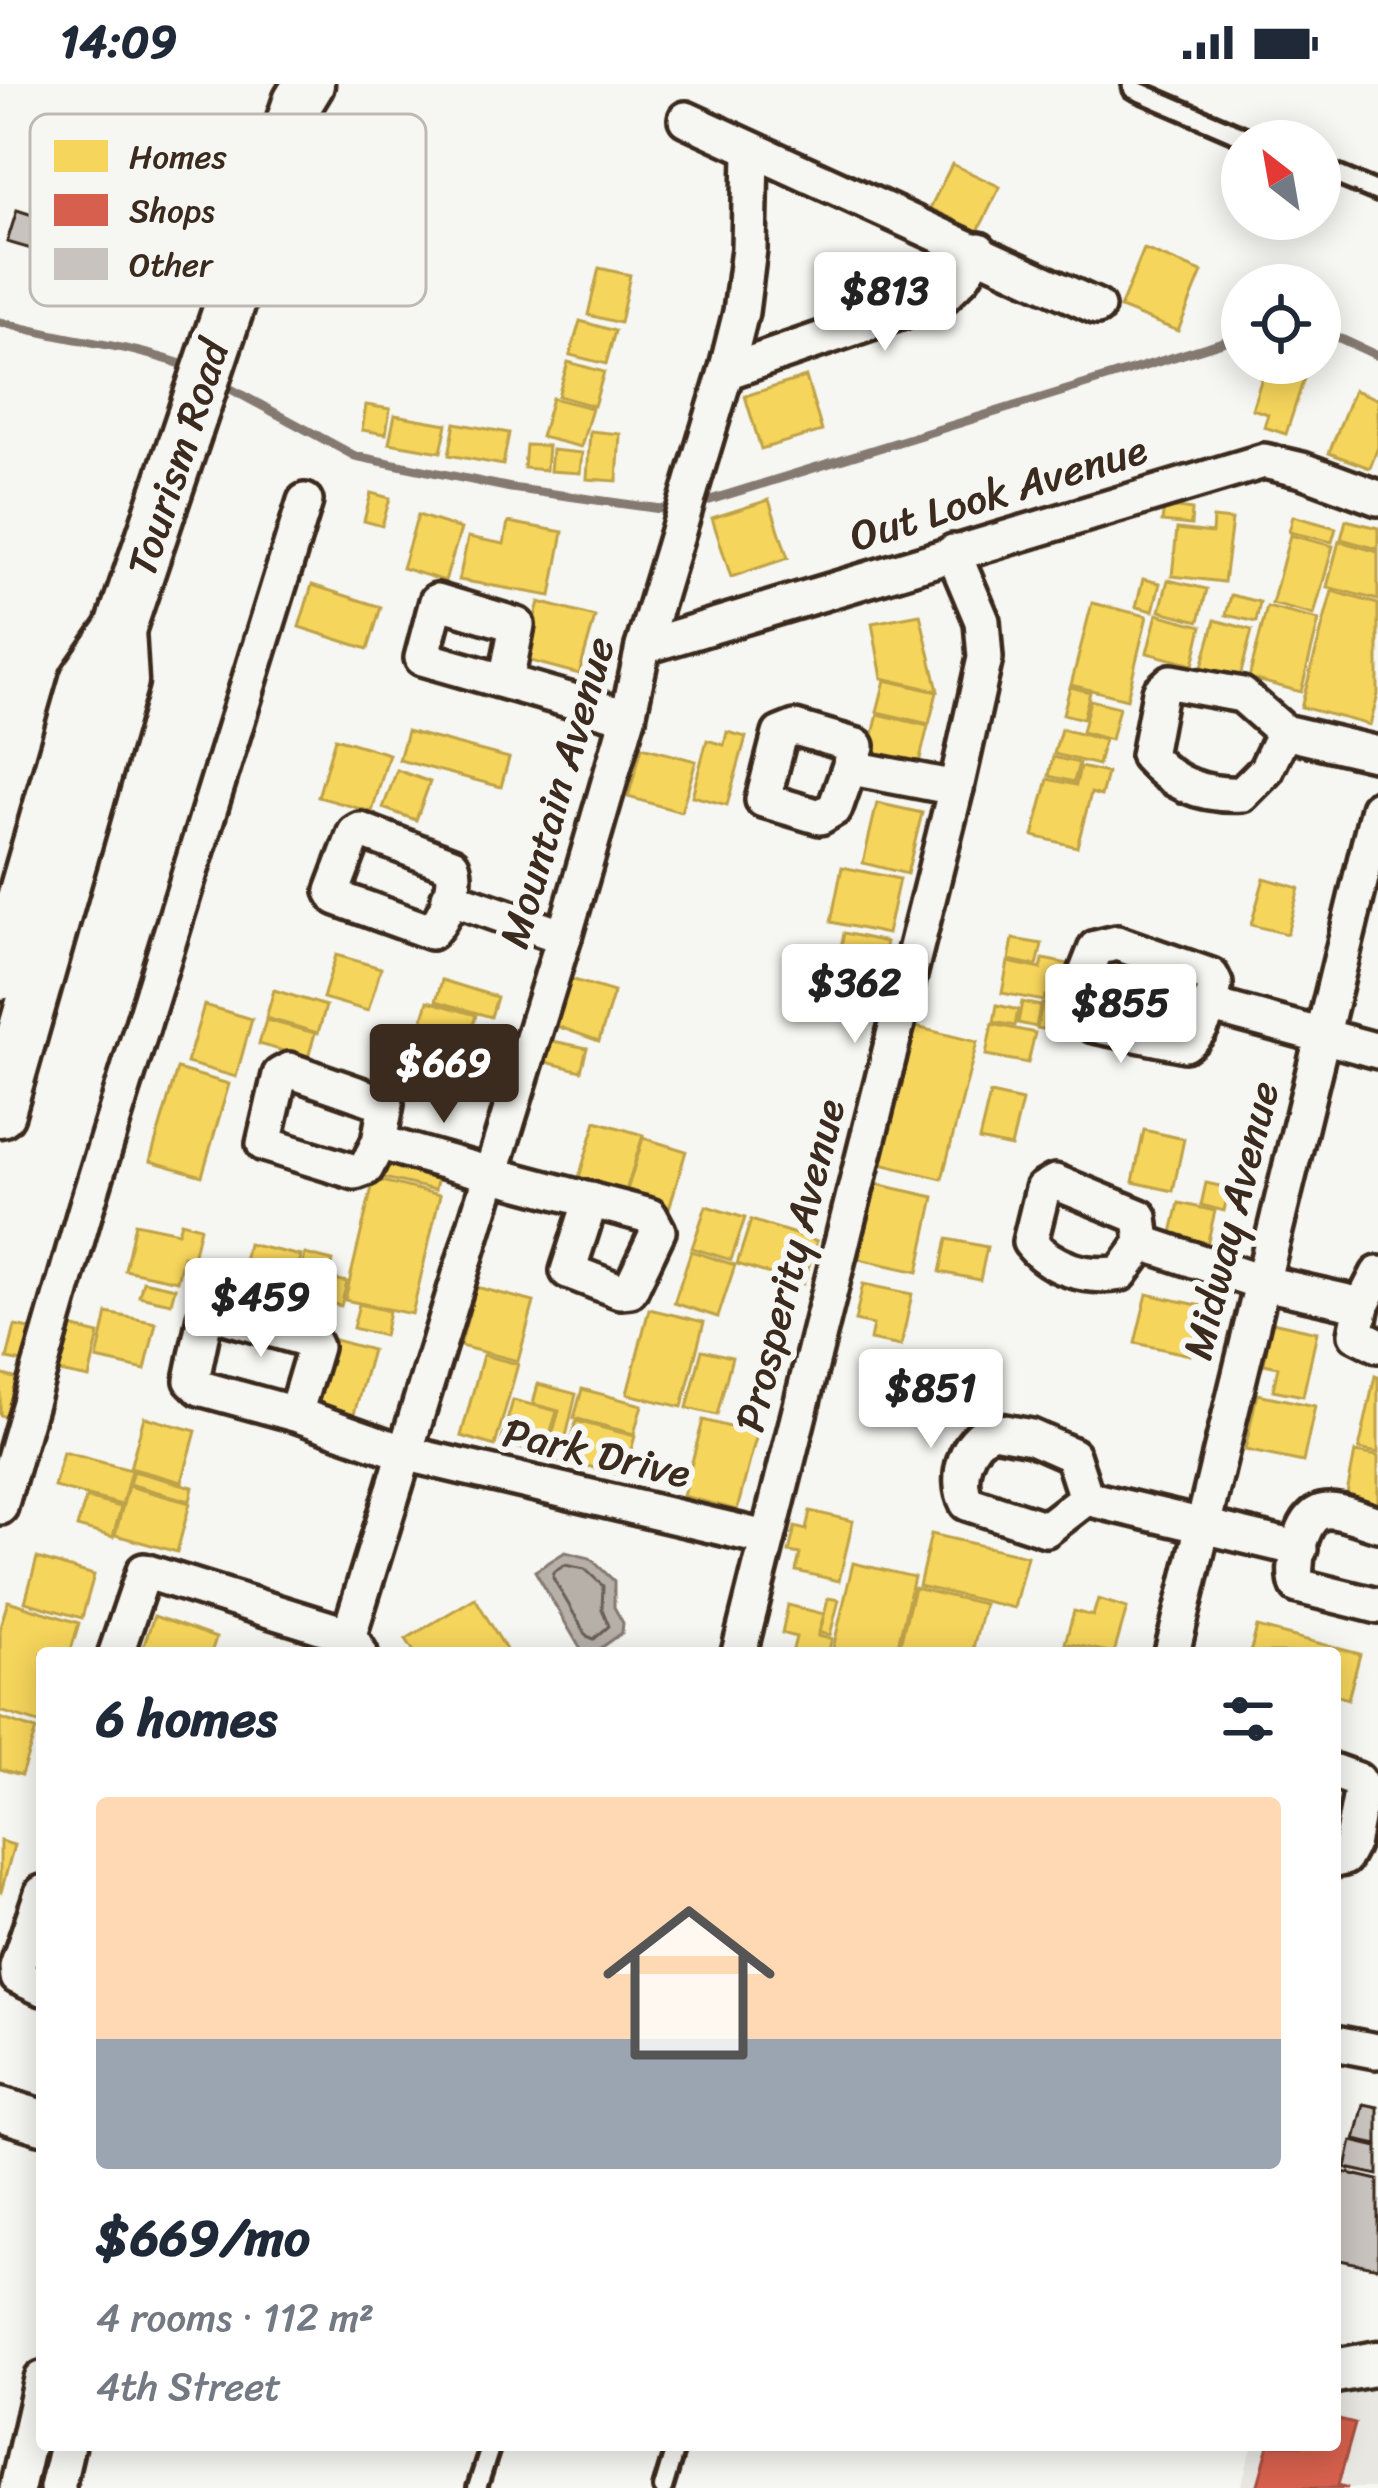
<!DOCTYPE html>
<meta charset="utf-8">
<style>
body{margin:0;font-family:Sriracha,sans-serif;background:#f6f6f7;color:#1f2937;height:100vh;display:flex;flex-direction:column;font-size:45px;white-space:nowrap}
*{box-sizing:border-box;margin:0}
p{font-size:39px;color:#747a83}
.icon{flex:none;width:66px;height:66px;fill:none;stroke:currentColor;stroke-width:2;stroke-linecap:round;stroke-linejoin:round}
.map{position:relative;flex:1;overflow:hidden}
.sheet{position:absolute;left:36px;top:1563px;width:1305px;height:804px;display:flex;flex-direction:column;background:#fff;border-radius:12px;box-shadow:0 6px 30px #0003}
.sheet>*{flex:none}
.needle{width:78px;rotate:329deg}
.tools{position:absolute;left:1221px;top:36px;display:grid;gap:24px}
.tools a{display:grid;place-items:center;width:120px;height:120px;border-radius:50%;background:#fff;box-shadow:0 6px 30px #0003;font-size:60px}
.price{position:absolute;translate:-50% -102px;padding:0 27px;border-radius:12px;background:#fff;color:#222;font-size:39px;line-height:78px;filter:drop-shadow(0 3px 6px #0008)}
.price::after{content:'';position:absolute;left:50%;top:72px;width:36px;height:27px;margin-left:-18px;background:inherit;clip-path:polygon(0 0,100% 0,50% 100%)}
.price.active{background:#3b2a1e;color:#fff}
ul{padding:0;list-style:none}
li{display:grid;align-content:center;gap:24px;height:636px;padding:0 60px}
li span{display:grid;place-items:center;height:372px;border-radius:12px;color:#555}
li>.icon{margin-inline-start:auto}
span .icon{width:216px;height:216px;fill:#fffc;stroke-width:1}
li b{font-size:51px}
h2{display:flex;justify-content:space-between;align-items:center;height:144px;padding:0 60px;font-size:51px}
.status{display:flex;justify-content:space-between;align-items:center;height:84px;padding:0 60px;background:#fff;direction:ltr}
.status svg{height:33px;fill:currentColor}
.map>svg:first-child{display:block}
</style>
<div class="status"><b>14:09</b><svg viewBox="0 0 49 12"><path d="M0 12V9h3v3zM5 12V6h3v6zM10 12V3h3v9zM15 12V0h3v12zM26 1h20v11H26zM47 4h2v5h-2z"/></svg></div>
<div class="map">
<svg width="1378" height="2404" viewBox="0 0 1378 2404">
<rect width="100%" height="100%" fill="#f6f6f2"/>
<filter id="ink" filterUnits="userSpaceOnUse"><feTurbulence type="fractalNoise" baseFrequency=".00833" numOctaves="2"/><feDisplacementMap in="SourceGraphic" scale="24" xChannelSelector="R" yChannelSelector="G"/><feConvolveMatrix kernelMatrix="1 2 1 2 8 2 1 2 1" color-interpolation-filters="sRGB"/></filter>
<g filter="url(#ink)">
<polygon fill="#e8e7e2" points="1378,2289 1378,2404 1240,2404 1253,2361 1335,2361 1335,2297"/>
<polygon fill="#b6b0a9" stroke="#857a71" stroke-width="3" points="565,1468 590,1474 614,1497 614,1523 623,1539 622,1549 594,1569 583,1569 535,1487"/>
<g fill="#f6d55c" stroke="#bea249" stroke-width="3">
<polygon points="952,80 1000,103 978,147 930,124"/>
<polygon points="1144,165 1202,188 1178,247 1120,224"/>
<polygon points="599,184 630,191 620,239 588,231"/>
<polygon points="580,237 615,247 606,280 570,271"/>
<polygon points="568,278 604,288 594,322 558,312"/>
<polygon points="1276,279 1309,279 1286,350 1264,343 1268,330 1252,325 1265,284 1274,286"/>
<polygon points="806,293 822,347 761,365 745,312"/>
<polygon points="1354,306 1378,315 1378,363 1370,384 1329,369"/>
<polygon points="552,314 592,324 581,363 541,353"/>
<polygon points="366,321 390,325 386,350 362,346"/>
<polygon points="395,331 447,340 441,368 389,359"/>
<polygon points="455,339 509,349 503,381 449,371"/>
<polygon points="590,347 620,350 617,397 587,395"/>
<polygon points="526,361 548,362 546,386 524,384"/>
<polygon points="552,366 582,369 580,389 550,387"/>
<polygon points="371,409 390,414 382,442 364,437"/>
<polygon points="769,416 788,474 731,493 712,434"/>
<polygon points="1164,422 1192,426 1191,441 1162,438"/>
<polygon points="418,431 461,445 445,497 402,484"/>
<polygon points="1293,432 1336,444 1332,458 1289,448"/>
<polygon points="1213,434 1232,436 1224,498 1172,492 1177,445 1212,449"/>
<polygon points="1346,436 1378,444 1378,465 1341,455"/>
<polygon points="508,438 563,448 551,512 459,496 468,453 504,460"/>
<polygon points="1290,451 1333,462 1314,531 1272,520"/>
<polygon points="1339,457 1378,468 1378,516 1327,503"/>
<polygon points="1143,495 1160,499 1153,527 1136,523"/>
<polygon points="1168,496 1207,505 1199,537 1160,527"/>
<polygon points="312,501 381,523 368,565 299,543"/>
<polygon points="1332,507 1378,520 1378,611 1370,641 1301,623"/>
<polygon points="1231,511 1260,518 1256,538 1226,531"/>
<polygon points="539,518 595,533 579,590 523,575"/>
<polygon points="1092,519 1147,532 1127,615 1071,601"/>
<polygon points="1267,523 1319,536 1301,608 1249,594"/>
<polygon points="920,530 938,607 882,594 872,539"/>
<polygon points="1157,530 1202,542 1193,581 1147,569"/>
<polygon points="1215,536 1252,546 1240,593 1202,583"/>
<polygon points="885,596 937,608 929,640 877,628"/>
<polygon points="1070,603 1090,608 1083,635 1063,630"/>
<polygon points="1090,616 1119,623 1111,656 1082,648"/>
<polygon points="878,630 928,642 919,679 869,667"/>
<polygon points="1061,645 1104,656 1098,681 1054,670"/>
<polygon points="407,647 509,674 501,703 399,676"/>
<polygon points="727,648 746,653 727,721 692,712 707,656 724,661"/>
<polygon points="335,654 389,670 372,728 318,713"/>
<polygon points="642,663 696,677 681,728 628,713"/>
<polygon points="1053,673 1079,679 1074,698 1049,692"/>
<polygon points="1080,683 1107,689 1101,712 1091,709 1077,763 1033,752 1048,695 1076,701"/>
<polygon points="397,686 430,698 416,736 383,724"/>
<polygon points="877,719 922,729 907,790 863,779"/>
<polygon points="842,783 899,795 887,850 831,838"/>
<polygon points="1264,794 1299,804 1287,850 1251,841"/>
<polygon points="844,849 886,858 873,915 832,906"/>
<polygon points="1013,855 1042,860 1037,882 1009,876"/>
<polygon points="336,871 381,884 368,927 323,914"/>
<polygon points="1043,875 1073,881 1066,916 1045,912 1044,917 1002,909 1008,878 1041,885"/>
<polygon points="567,894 614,908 599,957 551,940"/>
<polygon points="442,896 497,913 491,933 436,917"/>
<polygon points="274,906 326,922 318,949 266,934"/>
<polygon points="428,917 476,931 457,995 409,982"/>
<polygon points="1022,918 1040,922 1036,943 1018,939"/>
<polygon points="1042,920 1065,925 1060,948 1037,944"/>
<polygon points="204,921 252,935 236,993 187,979"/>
<polygon points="997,921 1018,926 1015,942 994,938"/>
<polygon points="266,936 315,949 308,974 259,960"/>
<polygon points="992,940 1035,949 1028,979 986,971"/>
<polygon points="916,943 977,958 942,1095 880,1080"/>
<polygon points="548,956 587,964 581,987 538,976"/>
<polygon points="177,985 229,1000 202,1092 150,1077"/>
<polygon points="990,1010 1022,1017 1011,1063 979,1056"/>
<polygon points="596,1037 643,1051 626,1107 579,1093"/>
<polygon points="1144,1046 1184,1055 1173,1107 1133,1098"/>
<polygon points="643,1054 686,1067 669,1125 625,1113"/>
<polygon points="388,1080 438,1092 435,1106 384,1094"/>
<polygon points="374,1095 440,1111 412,1230 345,1216"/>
<polygon points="1206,1099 1229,1104 1224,1127 1201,1121"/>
<polygon points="876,1100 934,1113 918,1188 859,1175"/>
<polygon points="1179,1119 1215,1127 1207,1161 1171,1153"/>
<polygon points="706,1122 745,1134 731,1176 692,1164"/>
<polygon points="751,1136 817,1157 803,1200 737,1180"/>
<polygon points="181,1138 200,1143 193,1174 183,1172 177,1197 125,1186 135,1139 178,1148"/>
<polygon points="947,1155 987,1163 980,1196 940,1188"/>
<polygon points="248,1160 301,1172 289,1225 236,1213"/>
<polygon points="691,1167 735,1181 718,1233 674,1219"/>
<polygon points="305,1170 333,1177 329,1194 347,1198 341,1222 333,1220 329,1238 292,1230"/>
<polygon points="143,1197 175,1204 171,1219 139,1212"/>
<polygon points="863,1200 912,1210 901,1262 870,1256 873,1241 855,1237"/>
<polygon points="476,1203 534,1218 518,1277 460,1262"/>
<polygon points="1147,1210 1202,1222 1190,1271 1135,1259"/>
<polygon points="359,1220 389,1227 384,1252 353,1244"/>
<polygon points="649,1225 704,1238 682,1323 627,1310"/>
<polygon points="107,1229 156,1239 145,1286 97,1275"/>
<polygon points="1272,1238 1317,1248 1303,1312 1273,1306 1278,1283 1264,1280"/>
<polygon points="15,1242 34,1246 27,1279 7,1275"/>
<polygon points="66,1242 99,1250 89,1294 55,1287"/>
<polygon points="335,1256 372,1266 354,1330 316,1319"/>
<polygon points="702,1266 732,1273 717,1331 687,1324"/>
<polygon points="483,1271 518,1280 495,1362 461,1352"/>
<polygon points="0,1290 18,1295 6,1333 0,1331"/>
<polygon points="1375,1292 1378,1293 1378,1369 1359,1365"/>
<polygon points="538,1300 576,1310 560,1378 545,1375 559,1327 533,1320"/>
<polygon points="582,1305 642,1321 634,1350 574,1334"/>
<polygon points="1257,1310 1315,1322 1303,1378 1245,1366"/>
<polygon points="513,1316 557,1327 544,1371 501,1359"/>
<polygon points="144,1333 196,1347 182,1398 130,1384"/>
<polygon points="703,1336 757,1350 737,1426 683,1412"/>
<polygon points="576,1337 635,1352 624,1392 565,1376"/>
<polygon points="63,1368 131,1386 122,1421 54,1403"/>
<polygon points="1355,1368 1378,1372 1378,1427 1345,1420"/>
<polygon points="133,1387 193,1403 190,1417 129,1400"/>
<polygon points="128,1402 190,1419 177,1468 115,1451"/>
<polygon points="86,1414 121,1423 113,1453 77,1443"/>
<polygon points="810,1427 853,1437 839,1497 796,1487 800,1470 789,1468 795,1443 806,1446"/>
<polygon points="931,1450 1027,1472 1014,1524 919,1502"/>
<polygon points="37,1474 94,1491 82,1534 25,1518"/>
<polygon points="853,1479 914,1493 896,1569 832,1569"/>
<polygon points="914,1504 984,1520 972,1569 921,1569 899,1564"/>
<polygon points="475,1514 508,1569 415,1569 406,1555"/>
<polygon points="828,1514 839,1516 830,1551 820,1549"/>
<polygon points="1098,1515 1127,1524 1114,1569 1065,1559 1074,1527 1093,1532"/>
<polygon points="8,1517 79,1539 70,1569 42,1569 42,1640 0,1627 0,1543"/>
<polygon points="788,1521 824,1530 818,1552 832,1555 828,1569 792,1569 796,1553 782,1549"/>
<polygon points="154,1532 216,1554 211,1569 141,1569"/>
<polygon points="1257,1543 1360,1570 1348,1615 1335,1611 1335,1569 1250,1569"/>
<polygon points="0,1634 36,1646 21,1691 0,1685"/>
<polygon points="0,1757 14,1761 1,1808 0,1808"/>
</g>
<polygon fill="#d6604d" stroke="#a8503f" stroke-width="3" points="1335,2335 1355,2340 1338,2401 1348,2404 1257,2404 1269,2361 1335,2361"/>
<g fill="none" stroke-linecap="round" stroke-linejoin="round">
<polygon stroke="#6c6056" stroke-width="3" points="565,1481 585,1485 603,1502 602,1525 609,1542 594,1555 587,1552 553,1494 554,1488"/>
<g stroke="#857a71" stroke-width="9">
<path d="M0 238C65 257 130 260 192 284"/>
<polyline points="1320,245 1378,272"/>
<polyline points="218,298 355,372 511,404 675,427"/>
<polyline points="697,420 1242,252"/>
</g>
</g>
<g fill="#c8c3be" stroke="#3b2a1e" stroke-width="3">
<polygon points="17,126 48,136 38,167 7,158"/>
<polygon points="1364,2020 1378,2023 1378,2061 1355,2056"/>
<polygon points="1352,2057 1378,2063 1378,2091 1346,2084"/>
<polygon points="1344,2088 1378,2096 1378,2184 1335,2175 1335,2128"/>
</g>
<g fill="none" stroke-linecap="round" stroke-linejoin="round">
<g stroke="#3b2a1e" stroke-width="26">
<g id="service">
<polyline points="1132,0 1133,5 1254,57"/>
<polyline points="1320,84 1378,108"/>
<polyline points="477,2404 491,2361"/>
<polyline points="663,2404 676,2361"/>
</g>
</g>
<g stroke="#3b2a1e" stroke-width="42">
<g id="minor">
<polyline points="686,35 1097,223"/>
<polyline points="726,288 941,214 963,192 979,166"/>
<polyline points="643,563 1264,377 1302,386 1378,414"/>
<polyline points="506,597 517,541 437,517 422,574 628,633"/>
<polygon points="795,644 857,662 835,724 820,733 763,716 780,650"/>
<path d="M1284 648 1266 686 1242 710C1205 712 1173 701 1148 672L1160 608 1171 598 1242 611 1284 648 1378 670"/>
<polyline points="852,684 956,704"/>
<path d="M360 746 452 781C459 800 445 833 431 848L337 814 333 807 355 749Z"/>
<polyline points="449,813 564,853"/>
<path d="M1117 859 1211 892 1215 900C1210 921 1205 948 1185 960L1094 941 1074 920 1096 864Z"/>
<polyline points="1209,921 1378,967"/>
<polygon points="289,986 386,1020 379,1058 366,1084 355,1088 264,1060 280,991"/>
<path d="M379 1058C469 1086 559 1108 650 1132L658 1147 630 1206 620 1207 568 1187 591 1116"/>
<path d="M1055 1098 1140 1133 1143 1159 1121 1189C1088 1195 1051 1185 1030 1158L1043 1105Z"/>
<polyline points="1143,1159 1260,1198 1362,1221"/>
<polyline points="1378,1190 1362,1221 1356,1250 1378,1261"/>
<polyline points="295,1330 315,1263 312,1257 210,1228 205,1233 192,1296 200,1304 295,1330 408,1370 766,1454"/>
<path d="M993 1346 1031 1353 1072 1371 1086 1414 1046 1445 967 1419C954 1394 966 1355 993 1346Z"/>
<polyline points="1086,1414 1300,1465"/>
<polyline points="0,1423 86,1124 305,417"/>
<path d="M1378 1440C1363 1436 1333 1422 1319 1429 1300 1437 1291 1487 1298 1502L1378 1522"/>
<polyline points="116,1569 144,1487 349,1551"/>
<polyline points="360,1569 349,1551 564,853 628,633 643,563 726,288 741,228 749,165 751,67"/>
<polyline points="739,1569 956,704 985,574 982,537 953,468"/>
<polyline points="1172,1569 1378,724"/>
<polyline points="1335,1688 1357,1696 1362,1704 1351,1761 1344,1774 1335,1776"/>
<polyline points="42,1809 17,1883 18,1893 42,1904"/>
<polyline points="1335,1959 1376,1967"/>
<polyline points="17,2404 42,2295"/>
<polyline points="57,2404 67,2361"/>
</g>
</g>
<g stroke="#3b2a1e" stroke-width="51">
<g id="tertiary">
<polyline points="0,2025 42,2038"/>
<polyline points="1335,2287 1378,2279"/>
</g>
</g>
<g stroke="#3b2a1e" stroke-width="57">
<g id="secondary">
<polyline points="0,891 85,596 120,546 298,18 309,0"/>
<polyline points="0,1028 123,597 120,546"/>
</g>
</g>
<use href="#service" stroke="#f6f6f2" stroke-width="16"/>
<use href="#minor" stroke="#f6f6f2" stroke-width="33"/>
<use href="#tertiary" stroke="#f6f6f2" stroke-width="42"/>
<use href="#secondary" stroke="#f6f6f2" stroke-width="48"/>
</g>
</g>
<g text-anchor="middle" stroke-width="12" stroke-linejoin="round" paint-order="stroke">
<g font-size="42" fill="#3b2a1e" stroke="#f6f6f2">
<text transform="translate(177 374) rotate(-72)" y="15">Tourism Road</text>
<text transform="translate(998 408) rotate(-17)" y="15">Out Look Avenue</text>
<text transform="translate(556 708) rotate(-74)" y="15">Mountain Avenue</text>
<text transform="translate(1230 1136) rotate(-76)" y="15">Midway Avenue</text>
<text transform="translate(789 1181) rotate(-76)" y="15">Prosperity Avenue</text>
<text transform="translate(597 1368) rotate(13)" y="15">Park Drive</text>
</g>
</g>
<rect x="30" y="30" width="396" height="192" rx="18" fill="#f6f6f2" stroke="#beb9b2" stroke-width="3"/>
<rect x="54" y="56" width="54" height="32" fill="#f6d55c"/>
<rect x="54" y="110" width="54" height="32" fill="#d6604d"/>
<rect x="54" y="164" width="54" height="32" fill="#c8c3be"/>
<g font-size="33" fill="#3b2a1e">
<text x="129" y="84">Homes</text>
<text x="129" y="138">Shops</text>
<text x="129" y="192">Other</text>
</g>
</svg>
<div class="tools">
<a><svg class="needle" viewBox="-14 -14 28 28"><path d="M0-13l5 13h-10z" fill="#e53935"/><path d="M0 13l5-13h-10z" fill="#747a83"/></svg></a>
<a><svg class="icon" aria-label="locate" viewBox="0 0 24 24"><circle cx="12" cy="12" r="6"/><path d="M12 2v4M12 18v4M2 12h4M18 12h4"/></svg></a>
</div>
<b class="price" style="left:885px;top:270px">$813</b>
<b class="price" style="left:855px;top:962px">$362</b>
<b class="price" style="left:1121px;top:982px">$855</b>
<b class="price active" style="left:444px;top:1042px">$669</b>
<b class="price" style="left:261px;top:1276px">$459</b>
<b class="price" style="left:931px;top:1367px">$851</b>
<section class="sheet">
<h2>6 homes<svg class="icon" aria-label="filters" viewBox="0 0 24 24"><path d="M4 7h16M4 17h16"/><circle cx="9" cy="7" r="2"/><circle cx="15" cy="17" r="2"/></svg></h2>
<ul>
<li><span style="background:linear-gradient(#ffd9b3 65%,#9aa5b1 0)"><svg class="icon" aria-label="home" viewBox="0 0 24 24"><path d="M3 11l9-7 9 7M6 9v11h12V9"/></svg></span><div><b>$669/mo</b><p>4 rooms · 112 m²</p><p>4th Street</p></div></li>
</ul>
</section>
</div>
